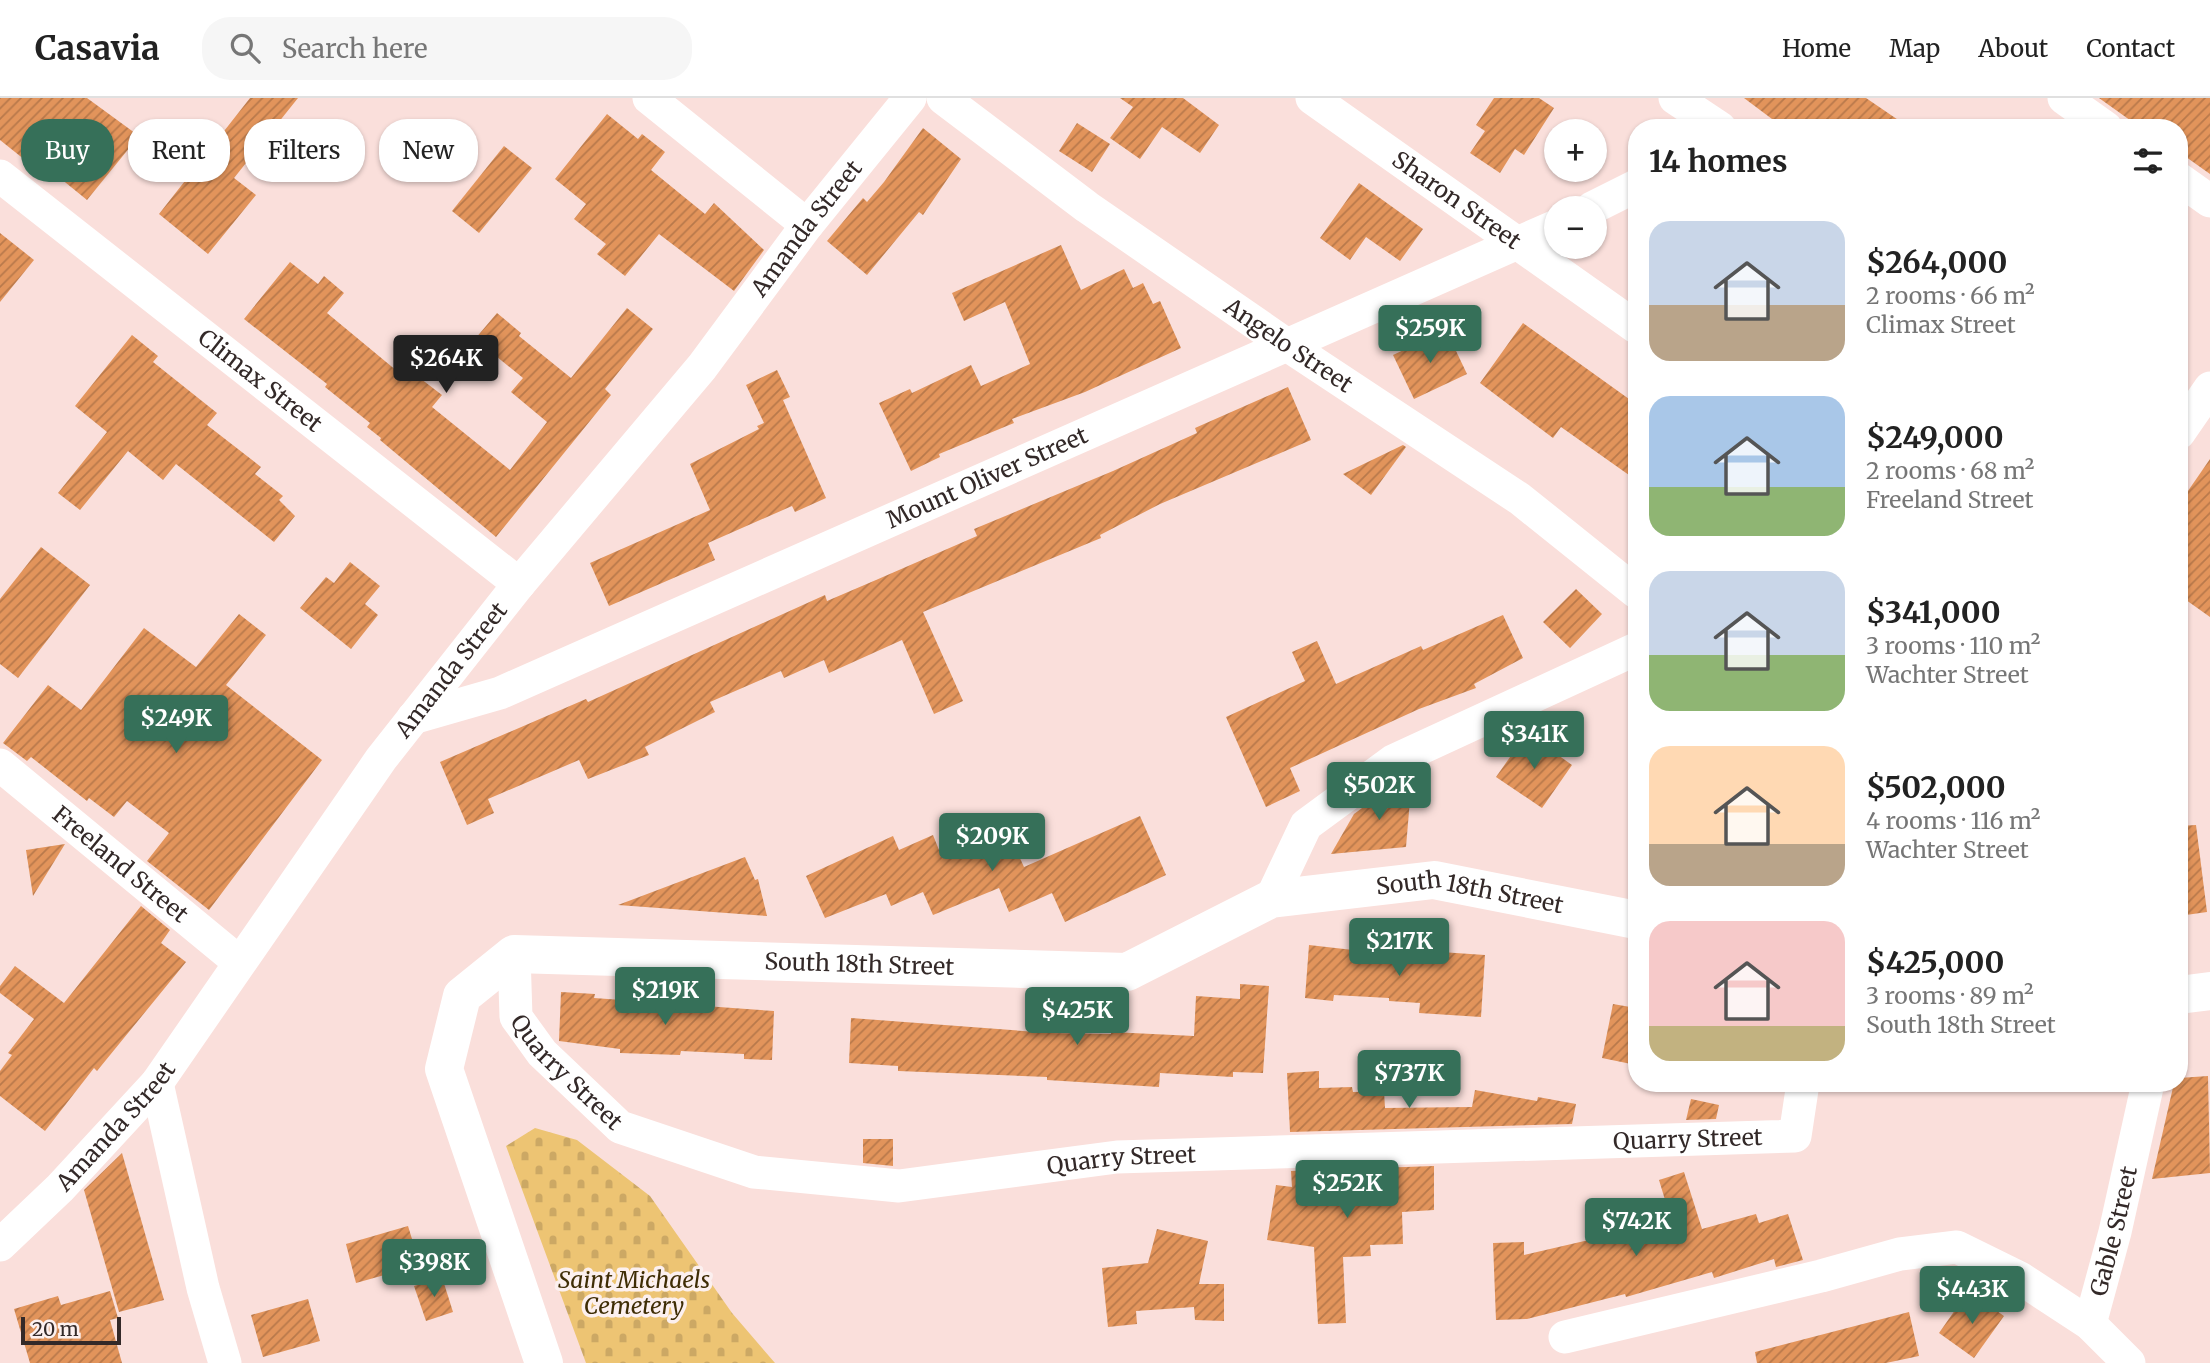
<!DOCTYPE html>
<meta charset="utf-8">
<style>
body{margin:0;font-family:Merriweather,serif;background:#f6f6f6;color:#222;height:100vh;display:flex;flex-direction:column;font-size:26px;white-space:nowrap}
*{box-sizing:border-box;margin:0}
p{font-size:23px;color:#767676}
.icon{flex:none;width:38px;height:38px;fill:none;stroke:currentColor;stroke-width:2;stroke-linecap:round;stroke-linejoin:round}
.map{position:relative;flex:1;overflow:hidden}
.side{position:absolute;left:1628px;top:21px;width:560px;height:973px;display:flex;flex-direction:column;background:#fff;border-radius:28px;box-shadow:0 2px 5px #0004}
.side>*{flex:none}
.banner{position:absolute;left:21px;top:21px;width:665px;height:63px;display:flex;gap:14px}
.fabs{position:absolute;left:1544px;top:21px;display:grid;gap:14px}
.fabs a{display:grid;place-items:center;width:63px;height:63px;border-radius:50%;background:#fff;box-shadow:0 2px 5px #0004;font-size:35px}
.scale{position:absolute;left:21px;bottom:18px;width:100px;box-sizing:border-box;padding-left:7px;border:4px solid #332928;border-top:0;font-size:19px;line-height:24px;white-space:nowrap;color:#332928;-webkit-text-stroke:5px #fcf0ef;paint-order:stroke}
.price{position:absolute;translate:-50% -60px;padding:0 16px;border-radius:7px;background:#367059;color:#fff;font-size:23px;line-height:46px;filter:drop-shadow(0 2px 4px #0008)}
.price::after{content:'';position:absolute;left:50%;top:42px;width:21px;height:16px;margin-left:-10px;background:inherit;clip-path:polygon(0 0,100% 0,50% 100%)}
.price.current{background:#222;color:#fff}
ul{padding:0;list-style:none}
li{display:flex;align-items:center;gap:21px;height:175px;padding:0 21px}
li span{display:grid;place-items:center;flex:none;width:196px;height:140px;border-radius:21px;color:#555}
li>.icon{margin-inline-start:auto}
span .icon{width:84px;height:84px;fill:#fffc;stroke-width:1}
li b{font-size:30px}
h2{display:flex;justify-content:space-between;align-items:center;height:84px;padding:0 21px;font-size:30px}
.pill{padding:0 24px;border-radius:28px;background:#fff;box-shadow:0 2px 5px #0004;font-size:24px;line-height:63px}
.pill.current{background:#367059;color:#fff}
header{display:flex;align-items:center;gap:42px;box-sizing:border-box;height:98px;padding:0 35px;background:#fff;border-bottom:2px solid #e0e0e0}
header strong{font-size:33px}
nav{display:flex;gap:38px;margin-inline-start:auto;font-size:24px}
.search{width:490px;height:63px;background:#f6f6f6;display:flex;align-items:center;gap:18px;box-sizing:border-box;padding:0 24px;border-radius:28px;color:#767676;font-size:26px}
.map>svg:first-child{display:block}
</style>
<header>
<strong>Casavia</strong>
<div class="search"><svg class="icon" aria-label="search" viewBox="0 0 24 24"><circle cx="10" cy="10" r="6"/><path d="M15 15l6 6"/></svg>Search here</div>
<nav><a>Home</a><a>Map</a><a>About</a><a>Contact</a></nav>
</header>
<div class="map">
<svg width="2210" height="1265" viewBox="0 0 2210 1265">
<defs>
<pattern id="cemetery-stones" width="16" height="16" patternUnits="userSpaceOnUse" patternTransform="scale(1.75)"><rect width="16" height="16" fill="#edc473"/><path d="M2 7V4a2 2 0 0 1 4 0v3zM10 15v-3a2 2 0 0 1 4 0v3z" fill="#cca864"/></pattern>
<pattern id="building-hatch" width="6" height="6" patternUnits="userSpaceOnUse" patternTransform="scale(1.75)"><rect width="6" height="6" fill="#e2945b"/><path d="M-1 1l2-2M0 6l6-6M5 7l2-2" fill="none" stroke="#b8794b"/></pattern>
</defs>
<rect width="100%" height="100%" fill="#fadfdb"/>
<polygon fill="url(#cemetery-stones)" points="535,1030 577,1042 650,1098 732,1215 775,1265 586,1265 506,1048"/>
<g fill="url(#building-hatch)">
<polygon points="0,0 87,0 139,38 87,102 55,76 50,82 0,42"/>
<polygon points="250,0 298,0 234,80 256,97 208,156 159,116"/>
<polygon points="1120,0 1183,0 1219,27 1200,55 1162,29 1140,61 1110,40 1133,9"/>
<polygon points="1494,0 1539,0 1554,10 1524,57 1515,51 1500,75 1470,55 1485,33 1476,27"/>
<polygon points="1744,0 1866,0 1910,30 1784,30"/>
<polygon points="2099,0 2210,0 2210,76 2179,54 2179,30 2141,30"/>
<polygon points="607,16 638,41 642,36 665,54 651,72 705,116 714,105 764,152 734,193 659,136 625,178 597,156 606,146 574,121 586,106 555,81"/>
<polygon points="1077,25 1110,46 1092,74 1059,53"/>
<polygon points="923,30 961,61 923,117 919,114 867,177 827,143 863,100 867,104 884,84"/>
<polygon points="504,48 532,70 479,135 452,113"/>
<polygon points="1359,85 1423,131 1400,163 1366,139 1350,162 1320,140"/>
<polygon points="0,135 34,162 0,204"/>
<polygon points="1061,147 1081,192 1124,171 1133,190 1143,185 1153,206 1160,203 1181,250 1085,294 1012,321 1014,325 939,356 940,359 911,373 879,305 910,291 912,295 971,267 981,288 1030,266 1005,204 964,223 952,195"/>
<polygon points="290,164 318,186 324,178 344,195 327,215 403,278 408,271 442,297 432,309 510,372 547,324 511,294 523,280 475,241 497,215 521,235 519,238 571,280 627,210 653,231 605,291 611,297 496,439 380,342 381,340 367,329 370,325 325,289 327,286 244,221"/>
<polygon points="1523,225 1636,306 1636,382 1561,329 1553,340 1480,285"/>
<polygon points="1446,232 1467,276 1414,301 1393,257"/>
<polygon points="132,237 158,258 153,264 217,315 207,327 261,369 255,376 283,398 279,402 295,418 274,444 176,366 163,382 128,353 80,412 58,395 107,334 75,308"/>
<polygon points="777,272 790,299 783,302 826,400 795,414 792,408 708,445 715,462 609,508 590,465 710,412 690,366 759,331 757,328 764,325 746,287"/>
<polygon points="1288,289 1311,342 1160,406 1100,437 1101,440 923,514 963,603 934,616 902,542 829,575 824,562 784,580 781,573 710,604 715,614 645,649 649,657 588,681 579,662 488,701 494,715 467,727 440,664 586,601 588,604 825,497 827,503 876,482 977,438 974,431 1113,373 1197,335 1195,330"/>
<polygon points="1403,347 1406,349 1371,397 1343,376"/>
<polygon points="2210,361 2210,519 2179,497 2179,406"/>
<polygon points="41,449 90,487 18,580 0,566 0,501"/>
<polygon points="350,464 380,488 365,506 378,517 351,551 300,510 326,479 334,485"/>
<polygon points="1576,491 1602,516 1570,550 1543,524"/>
<polygon points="239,516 266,537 226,587 322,662 209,812 147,763 169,735 127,703 114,719 89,700 87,703 31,659 27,663 3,645 48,587 81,612 144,530 196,569"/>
<polygon points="1503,517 1523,560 1474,586 1476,590 1419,611 1290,670 1300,693 1266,709 1226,619 1305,583 1292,554 1317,543 1336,586 1421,548 1423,552"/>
<polygon points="1527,635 1572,667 1542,710 1496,679"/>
<polygon points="1412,678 1406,749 1331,756 1354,716 1393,687"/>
<polygon points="1140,718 1166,777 1065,824 1052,795 1009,814 999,790 933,817 923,794 891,808 886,796 825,820 806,778 893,738 899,752 933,737 939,752 975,736 985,759 1014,747 1024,769"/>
<polygon points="2196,727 2207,814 2179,818 2179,728"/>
<polygon points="65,746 33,798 26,752"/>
<polygon points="745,759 755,782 758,781 767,818 618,807"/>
<polygon points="141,808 170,832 161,845 186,864 97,973 94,970 45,1033 0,998 0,973 12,957 8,955 34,921 0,895 0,888 15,868 64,905"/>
<polygon points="1309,847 1353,852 1353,848 1485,857 1481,919 1419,915 1420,905 1389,903 1389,900 1334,897 1333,903 1305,900"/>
<polygon points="1240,886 1269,888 1263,975 1233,974 1233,979 1160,975 1159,989 1047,982 1047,979 898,973 898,968 849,965 851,920 1050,935 1111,936 1111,934 1194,938 1196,898 1240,901"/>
<polygon points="561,894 595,896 594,900 774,913 772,962 744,961 744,956 681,953 680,957 620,955 620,951 559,943"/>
<polygon points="1613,906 1636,910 1636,967 1602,960"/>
<polygon points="1319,973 1319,990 1352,989 1353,994 1384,993 1385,1010 1472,1009 1475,992 1537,1003 1538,999 1576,1006 1572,1026 1290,1034 1287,975"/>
<polygon points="2208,978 2210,1075 2152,1081 2174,985 2179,985 2179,980"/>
<polygon points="1691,1001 1719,1007 1716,1021 1686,1022"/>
<polygon points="863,1041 893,1041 893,1068 863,1065"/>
<polygon points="122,1055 164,1202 119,1214 84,1092"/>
<polygon points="1434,1068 1434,1112 1402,1114 1403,1146 1370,1147 1371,1158 1343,1159 1346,1225 1318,1226 1314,1149 1267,1142 1276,1087 1292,1089 1291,1073"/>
<polygon points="1684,1074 1702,1131 1756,1116 1759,1125 1788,1116 1803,1162 1776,1169 1774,1161 1714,1180 1712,1174 1626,1199 1625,1196 1527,1221 1496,1222 1493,1145 1524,1144 1524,1157 1606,1138 1669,1115 1659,1082"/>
<polygon points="408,1128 420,1167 356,1185 346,1146"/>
<polygon points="1157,1131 1208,1143 1199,1186 1224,1186 1224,1223 1195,1222 1194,1209 1136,1213 1137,1226 1108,1229 1102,1170 1148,1165"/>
<polygon points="442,1179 453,1214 426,1223 414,1188"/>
<polygon points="110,1193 118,1220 110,1222 122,1265 30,1265 14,1211 58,1198 61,1207"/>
<polygon points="1976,1198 2004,1218 1974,1260 1939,1235 1960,1205 1967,1210"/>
<polygon points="308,1201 320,1243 263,1259 251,1217"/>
<polygon points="1909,1214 1919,1258 1886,1265 1757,1265 1755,1254"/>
</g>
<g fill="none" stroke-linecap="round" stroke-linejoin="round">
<g stroke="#fff" stroke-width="33">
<polyline points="649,0 807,127"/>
<path id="s1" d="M943 0 1087 109 1287 247 1520 401 1636 494"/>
<path id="s2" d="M1312 0 1636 229"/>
<polyline points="1675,0 1720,30"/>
<polyline points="2064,0 2106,30"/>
<path id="s3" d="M0 78 519 486"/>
<polyline points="2179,81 2210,103"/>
<polyline points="1592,110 1636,88"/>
<polyline points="2179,335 2210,290"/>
<path id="s4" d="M413 620 500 595 1556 128"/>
<path id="s5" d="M0 667 239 864"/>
<polyline points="1271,801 1306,727 1393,663 1636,551"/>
<path id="s6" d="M514 856 516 919 542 955 620 1029 754 1074 899 1088 1117 1059 1795 1038 1803 985"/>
<polyline points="157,985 203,1190 225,1265"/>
<path id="s7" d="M0 1147 60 1090 157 985 381 661 519 486 702 269 807 127 910 0"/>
<path id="s8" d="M2090 1226 2115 1134 2148 985"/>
<polyline points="1565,1239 1821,1178 1900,1156 1957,1149 2020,1180 2090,1226 2129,1265"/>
</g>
<g stroke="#fff" stroke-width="38">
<polyline points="2179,897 2210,893"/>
<path id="s9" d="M544 1265 444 971 462 898 514 856 1127 874 1271 801 1434 782 1636 822"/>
</g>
</g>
<g text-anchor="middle" stroke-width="7" stroke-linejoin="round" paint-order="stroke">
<g font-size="23" fill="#332928" stroke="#fcf0ef">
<text dy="8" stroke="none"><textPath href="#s2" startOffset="177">Sharon Street</textPath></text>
<text dy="8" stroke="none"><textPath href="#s7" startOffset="1300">Amanda Street</textPath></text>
<text dy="8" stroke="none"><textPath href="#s1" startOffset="425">Angelo Street</textPath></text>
<text dy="8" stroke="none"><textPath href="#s3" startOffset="331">Climax Street</textPath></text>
<text dy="8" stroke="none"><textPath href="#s4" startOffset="623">Mount Oliver Street</textPath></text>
<text dy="8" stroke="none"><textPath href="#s7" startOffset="733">Amanda Street</textPath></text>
<text dy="8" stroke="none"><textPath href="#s5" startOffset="156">Freeland Street</textPath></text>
<text dy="8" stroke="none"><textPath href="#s9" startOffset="1428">South 18th Street</textPath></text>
<text dy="8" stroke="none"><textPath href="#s9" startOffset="798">South 18th Street</textPath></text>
<text dy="8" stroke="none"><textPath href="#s6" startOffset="138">Quarry Street</textPath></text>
<text dy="8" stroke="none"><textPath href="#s7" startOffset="166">Amanda Street</textPath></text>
<text dy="8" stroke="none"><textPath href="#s6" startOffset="1293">Quarry Street</textPath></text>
<text dy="8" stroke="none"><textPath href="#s6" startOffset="726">Quarry Street</textPath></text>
<text dy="8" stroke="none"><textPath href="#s8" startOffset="96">Gable Street</textPath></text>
</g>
<g font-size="23" font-style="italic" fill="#3f2d05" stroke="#fcf0ef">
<text x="634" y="1190">Saint Michaels<tspan x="634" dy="26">Cemetery</tspan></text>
</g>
</g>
</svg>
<div class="fabs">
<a>+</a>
<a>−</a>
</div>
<div class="scale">20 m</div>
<b class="price" style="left:1430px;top:267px">$259K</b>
<b class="price current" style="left:446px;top:297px">$264K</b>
<b class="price" style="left:176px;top:657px">$249K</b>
<b class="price" style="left:1534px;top:673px">$341K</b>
<b class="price" style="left:1379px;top:724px">$502K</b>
<b class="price" style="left:992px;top:775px">$209K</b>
<b class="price" style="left:1399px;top:880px">$217K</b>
<b class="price" style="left:665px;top:929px">$219K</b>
<b class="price" style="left:1077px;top:949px">$425K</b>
<b class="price" style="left:1409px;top:1012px">$737K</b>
<b class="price" style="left:1347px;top:1122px">$252K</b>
<b class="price" style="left:1636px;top:1160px">$742K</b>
<b class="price" style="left:434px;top:1201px">$398K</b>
<b class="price" style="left:1972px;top:1228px">$443K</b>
<div class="banner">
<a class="pill current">Buy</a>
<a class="pill">Rent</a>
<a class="pill">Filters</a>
<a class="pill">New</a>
</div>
<section class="side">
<h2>14 homes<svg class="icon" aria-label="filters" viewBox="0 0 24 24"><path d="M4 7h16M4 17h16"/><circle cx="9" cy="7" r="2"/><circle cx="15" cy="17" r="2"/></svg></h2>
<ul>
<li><span style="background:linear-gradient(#c9d6e8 60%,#b9a48a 0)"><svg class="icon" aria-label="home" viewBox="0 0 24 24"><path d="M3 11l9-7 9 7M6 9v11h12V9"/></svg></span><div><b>$264,000</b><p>2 rooms · 66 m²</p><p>Climax Street</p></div></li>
<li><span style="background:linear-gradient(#a9c7e8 65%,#8fb573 0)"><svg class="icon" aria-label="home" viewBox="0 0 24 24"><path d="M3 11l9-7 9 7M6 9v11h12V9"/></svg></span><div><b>$249,000</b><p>2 rooms · 68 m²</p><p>Freeland Street</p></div></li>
<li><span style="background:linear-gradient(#c9d6e8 60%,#8fb573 0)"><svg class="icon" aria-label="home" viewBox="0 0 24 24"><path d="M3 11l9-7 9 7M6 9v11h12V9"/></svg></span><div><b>$341,000</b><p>3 rooms · 110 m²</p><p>Wachter Street</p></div></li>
<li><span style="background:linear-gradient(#ffd9b3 70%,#b9a48a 0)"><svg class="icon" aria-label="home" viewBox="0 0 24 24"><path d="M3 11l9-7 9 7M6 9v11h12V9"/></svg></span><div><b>$502,000</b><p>4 rooms · 116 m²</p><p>Wachter Street</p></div></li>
<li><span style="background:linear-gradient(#f6c9c9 75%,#c2b280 0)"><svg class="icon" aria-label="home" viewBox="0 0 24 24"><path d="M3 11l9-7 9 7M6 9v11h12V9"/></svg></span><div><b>$425,000</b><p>3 rooms · 89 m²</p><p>South 18th Street</p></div></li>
</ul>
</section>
</div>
